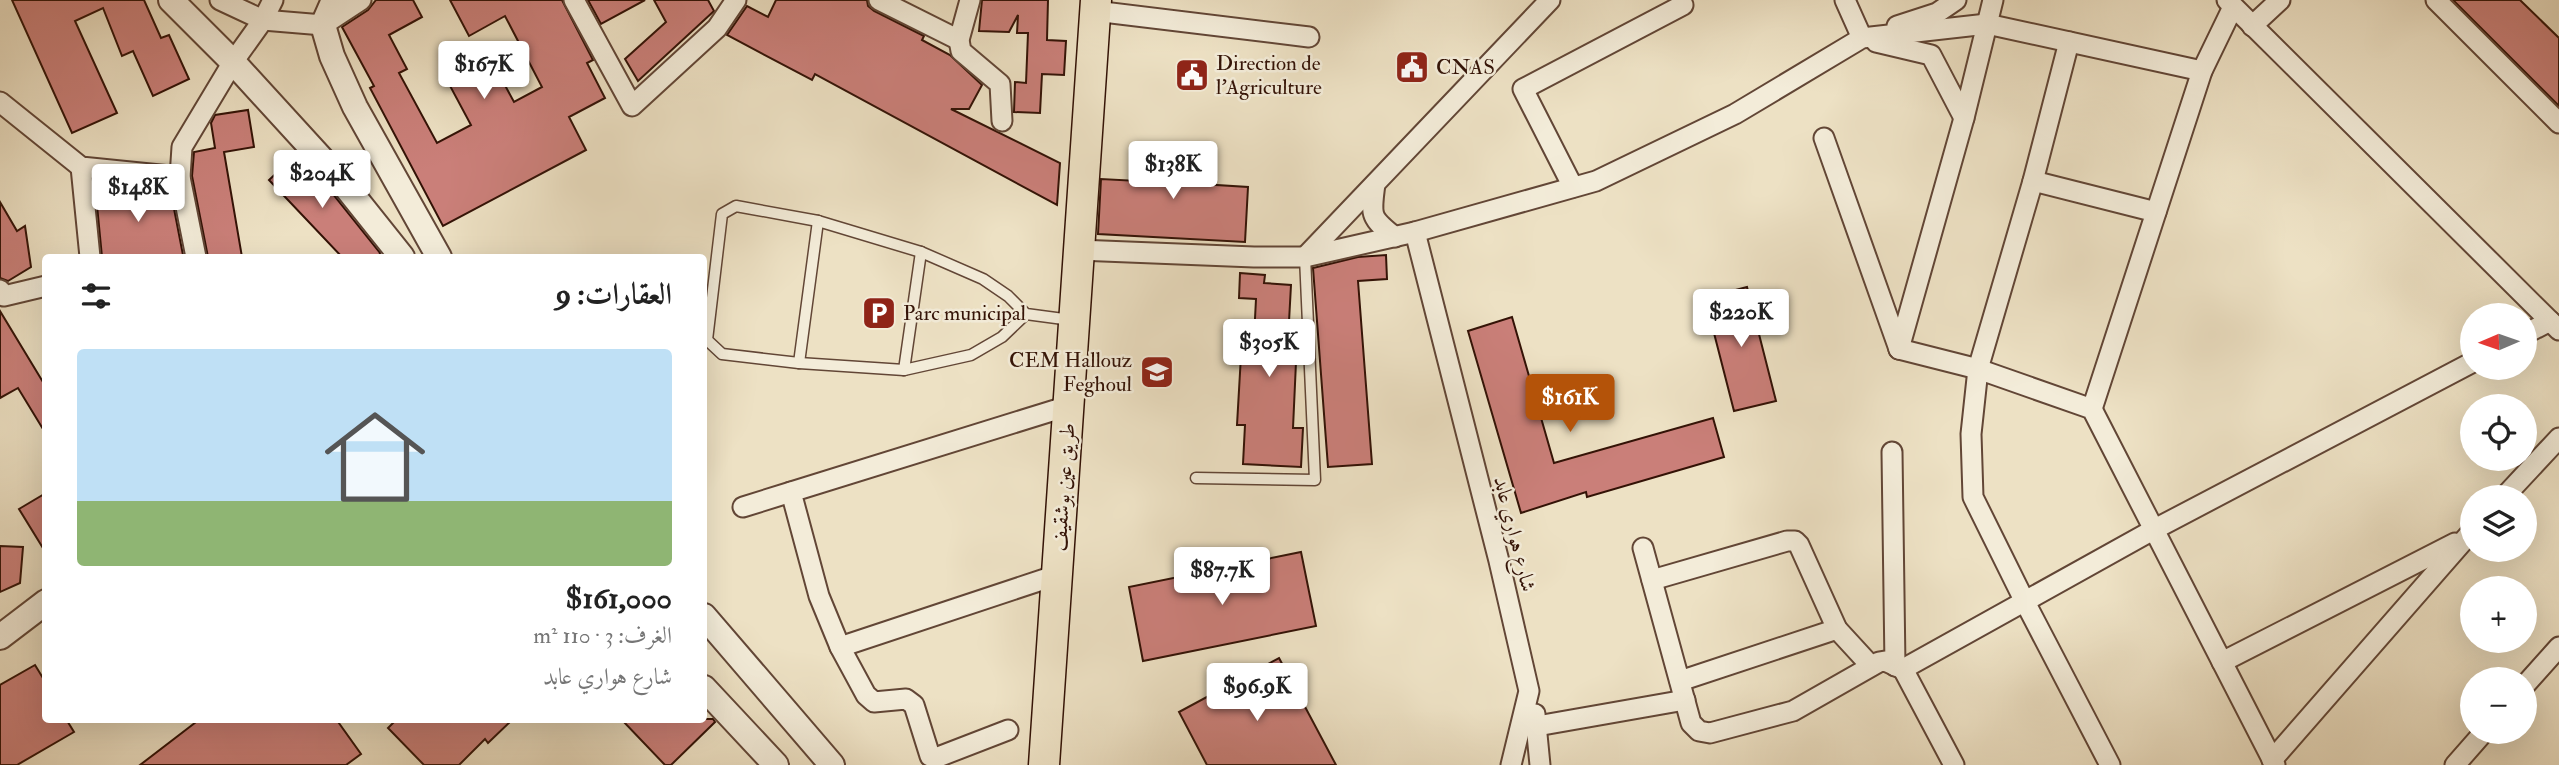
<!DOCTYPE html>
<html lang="ar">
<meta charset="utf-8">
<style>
body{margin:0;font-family:"IM FELL Double Pica",Amiri,serif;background:#f2f2f2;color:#222;direction:rtl;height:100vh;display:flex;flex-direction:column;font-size:26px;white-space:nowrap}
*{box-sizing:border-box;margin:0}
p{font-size:23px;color:#767676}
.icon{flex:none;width:38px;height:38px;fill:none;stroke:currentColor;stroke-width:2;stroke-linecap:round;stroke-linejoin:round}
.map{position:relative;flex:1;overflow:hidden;direction:ltr}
.sheet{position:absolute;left:42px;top:254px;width:665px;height:469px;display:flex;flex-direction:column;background:#fff;border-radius:7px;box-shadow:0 7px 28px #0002;direction:rtl}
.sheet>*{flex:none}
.needle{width:46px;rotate:268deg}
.buttons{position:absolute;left:2460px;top:303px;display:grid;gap:14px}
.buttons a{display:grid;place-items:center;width:77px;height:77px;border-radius:50%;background:#fff;box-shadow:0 7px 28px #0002;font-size:35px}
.price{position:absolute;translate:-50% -60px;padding:0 16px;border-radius:7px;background:#fff;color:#222;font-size:23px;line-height:46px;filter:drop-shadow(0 2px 4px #0008)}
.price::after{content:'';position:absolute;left:50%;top:42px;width:21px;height:16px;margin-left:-10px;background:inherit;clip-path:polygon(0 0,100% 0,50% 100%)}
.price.selected{background:#b45309;color:#fff}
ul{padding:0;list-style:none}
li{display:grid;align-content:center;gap:14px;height:371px;padding:0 35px}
li span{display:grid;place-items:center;height:217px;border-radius:7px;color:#555}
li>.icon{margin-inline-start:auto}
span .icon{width:126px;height:126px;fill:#fffc;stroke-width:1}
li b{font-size:30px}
h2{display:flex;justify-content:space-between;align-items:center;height:84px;padding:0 35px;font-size:30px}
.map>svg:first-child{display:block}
</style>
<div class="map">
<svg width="2559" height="765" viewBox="0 0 2559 765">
<rect width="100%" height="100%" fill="#ede1c4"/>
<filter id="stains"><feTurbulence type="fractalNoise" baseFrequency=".00286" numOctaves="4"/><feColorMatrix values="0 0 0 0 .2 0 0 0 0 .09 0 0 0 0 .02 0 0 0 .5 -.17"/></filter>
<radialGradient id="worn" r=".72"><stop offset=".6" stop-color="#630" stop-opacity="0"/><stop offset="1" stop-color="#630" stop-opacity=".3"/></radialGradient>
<g fill="#ca7f79" stroke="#331206" stroke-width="2">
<polygon points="12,0 144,0 161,38 169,35 189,79 153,96 133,51 122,56 103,8 75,21 117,113 72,133"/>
<polygon points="376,0 413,0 422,17 389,35 407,69 399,73 437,143 471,125 449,84 492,61 514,102 542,87 505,16 469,36 450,0 562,0 593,60 587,63 605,98 569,117 586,150 443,226 370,88 374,86 342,27 368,10"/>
<polygon points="588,0 645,0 601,24"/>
<polygon points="654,0 708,0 714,11 638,81 625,59 666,22"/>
<polygon points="776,0 867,0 868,6 874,11 924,36 922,40 950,55 982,85 969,109 951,109 1060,163 1057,205 815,74 812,80 727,35 747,6 768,17"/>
<polygon points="982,0 1048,0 1047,40 1066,41 1064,75 1042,74 1040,113 1014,112 1015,82 1026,83 1028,33 1017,33 1018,15 1009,32 979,31"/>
<polygon points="2453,0 2520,0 2559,38 2559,106"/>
<polygon points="248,110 254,147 224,152 242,257 208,257 192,176 194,152 215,148 211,123 215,115"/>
<polygon points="1140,146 1203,149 1201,184 1248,187 1245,242 1098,234 1101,179 1138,181"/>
<polygon points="297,154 328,188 380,253 379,257 342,257 269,180"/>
<polygon points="160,187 170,188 183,255 102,257 96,195"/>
<polygon points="0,202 17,231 25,226 31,267 8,281 0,278"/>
<polygon points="1386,255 1387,279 1358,281 1372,464 1328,467 1313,268 1358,257"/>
<polygon points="1240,273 1265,275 1264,283 1291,285 1288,340 1297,340 1293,428 1303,428 1301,467 1243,464 1245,425 1237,425 1242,338 1254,338 1256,299 1239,298"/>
<polygon points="1747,287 1776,401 1734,411 1705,298"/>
<polygon points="0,311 46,387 46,434 18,388 0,398"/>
<polygon points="1512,317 1554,463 1713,418 1724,457 1587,497 1586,492 1521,513 1468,331"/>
<polygon points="46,493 46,553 19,509"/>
<polygon points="0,546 23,547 20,583 0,592"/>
<polygon points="1301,552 1316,626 1143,661 1129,587"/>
<polygon points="1279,658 1336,765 1207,765 1179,712"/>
<polygon points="35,665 46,683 46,719 66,719 74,732 17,765 0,765 0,685"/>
<polygon points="200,719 336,719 361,754 346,765 140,765"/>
<polygon points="397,719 513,719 488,743 485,739 459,765 424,765 388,728"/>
<polygon points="621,719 713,719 715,722 671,765 665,765"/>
</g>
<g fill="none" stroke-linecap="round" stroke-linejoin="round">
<g stroke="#624636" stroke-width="13">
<g id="service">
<polyline points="1026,314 1002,337 971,355 904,370 799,363 722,354 707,340 722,214 736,206 818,221 921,252 983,279 1008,296 1026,314 1071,320"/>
<polyline points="799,363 818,221"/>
<polyline points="904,370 921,252"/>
<polyline points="1196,478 1315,480 1305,257"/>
</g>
</g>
<g stroke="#624636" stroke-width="23">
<g id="minor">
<polyline points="220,0 263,20 323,25 361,0"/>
<polyline points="574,0 632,106 717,28 736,0"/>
<polyline points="879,0 959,40"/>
<polyline points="970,0 959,40 961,51 1000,84 1002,121"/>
<polyline points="1845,0 1862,38"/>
<polyline points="2227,0 2559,330"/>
<polyline points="2436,0 2559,123"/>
<polyline points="1095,11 1309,37"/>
<polyline points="1897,26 1937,13 1956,0"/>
<polyline points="2252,26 2280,0"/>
<polyline points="1876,42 1931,55 1964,118"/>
<polyline points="2069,42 2033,181 1978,369 1971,434 1973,497 2025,602 2110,765"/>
<polyline points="0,102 81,167 180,177"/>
<polyline points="1824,138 1899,349"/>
<polyline points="81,167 90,257"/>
<polyline points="2033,181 2156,212"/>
<path d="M1375 184C1371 215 1369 217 1395 237"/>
<polyline points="1573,187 1523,89 1683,5"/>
<polyline points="1415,232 1499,561 1529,691 1511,765"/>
<polyline points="1078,250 1254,257 1305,257 1415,232 1596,181 1735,114 1862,38 1987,24 2202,71"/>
<polyline points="196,257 180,177 182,147 233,62 263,20 273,0"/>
<polyline points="1305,257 1550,0"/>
<polyline points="0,290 4,296 46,286"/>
<polyline points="2525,334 2550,321"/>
<polyline points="1899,349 1978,369 2092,409 2275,765"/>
<polyline points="1899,349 1964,118 1993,0"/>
<polyline points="2092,409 2202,71 2233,7"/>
<polyline points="1892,452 1895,666"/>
<polyline points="2504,497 2559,438"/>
<polyline points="743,507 791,492"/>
<polyline points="1643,548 1691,723 1699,731 1710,733 1793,711 1879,662 1885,661 1903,669"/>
<polyline points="1057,575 840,647 819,596 791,492 1068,406"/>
<polyline points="1652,580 1787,541 1795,541 1799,545 1837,629 1871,666"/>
<polyline points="840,647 866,695 874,702 906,699 914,705 930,756 938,757 1008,730"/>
<polyline points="2222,662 2455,543"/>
<polyline points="1680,681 1837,629"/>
<polyline points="2525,685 2559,647"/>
<polyline points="1535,714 1540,765"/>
<polyline points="1537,726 1685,700"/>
<polyline points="2272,760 2473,530"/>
<polyline points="1954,765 1903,669 2153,530 2473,362"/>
<polyline points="2455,765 2484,732"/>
</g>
</g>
<g stroke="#624636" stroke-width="28">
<g id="tertiary">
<polyline points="171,0 233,62 339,178 402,257"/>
<polyline points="334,0 323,25 332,56 355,107 439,257"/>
<polyline points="704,616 832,765"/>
<polyline points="0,637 46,602"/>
<polyline points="704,688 776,765"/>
</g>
</g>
<g stroke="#331206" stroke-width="33">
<polyline id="primary" points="1044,765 1096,0"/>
</g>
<use href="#service" stroke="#f3ecd9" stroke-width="10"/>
<use href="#minor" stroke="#f3ecd9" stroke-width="19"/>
<use href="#tertiary" stroke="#f3ecd9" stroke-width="24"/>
<use href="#primary" stroke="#ede1c4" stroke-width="30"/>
</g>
<defs>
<g id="civic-square" transform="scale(1.75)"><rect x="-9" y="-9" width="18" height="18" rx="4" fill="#8f2418" stroke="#f3ecd9"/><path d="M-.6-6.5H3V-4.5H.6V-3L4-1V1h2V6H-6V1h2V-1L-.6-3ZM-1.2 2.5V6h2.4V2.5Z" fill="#fff"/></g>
<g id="parking-square" transform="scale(1.75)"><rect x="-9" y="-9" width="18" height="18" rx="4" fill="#8f2418" stroke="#f3ecd9"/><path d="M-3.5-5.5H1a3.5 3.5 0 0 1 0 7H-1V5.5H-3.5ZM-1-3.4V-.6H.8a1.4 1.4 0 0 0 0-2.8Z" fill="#fff"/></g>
<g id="school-square" transform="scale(1.75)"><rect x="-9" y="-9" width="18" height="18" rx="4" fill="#8f2418" stroke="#f3ecd9"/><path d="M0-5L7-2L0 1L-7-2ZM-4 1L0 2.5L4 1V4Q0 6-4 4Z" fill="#fff"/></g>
</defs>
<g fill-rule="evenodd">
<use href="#civic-square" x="1412" y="67"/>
<use href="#civic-square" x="1192" y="75"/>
<use href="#parking-square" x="879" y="313"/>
<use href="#school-square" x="1157" y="372"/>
</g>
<g text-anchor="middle" stroke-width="5" stroke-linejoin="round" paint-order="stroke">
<g font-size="21" fill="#331206" stroke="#f3ecd9" text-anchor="start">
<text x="1216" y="70">Direction de<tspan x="1216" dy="24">l'Agriculture</tspan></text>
<text x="1436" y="74">CNAS</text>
<text x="903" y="320">Parc municipal</text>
<text x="1132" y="367" text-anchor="end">CEM Hallouz<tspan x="1132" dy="24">Feghoul</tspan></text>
</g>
<g font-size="21" fill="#331206" stroke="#f3ecd9">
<text transform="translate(1063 487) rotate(-86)" y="7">طريق عين بوشقيف</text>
<text transform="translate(1515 534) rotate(76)" y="7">شارع هواري عابد</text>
</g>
</g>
<rect width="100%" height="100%" filter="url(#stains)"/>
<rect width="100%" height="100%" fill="url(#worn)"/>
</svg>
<div class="buttons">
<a><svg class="needle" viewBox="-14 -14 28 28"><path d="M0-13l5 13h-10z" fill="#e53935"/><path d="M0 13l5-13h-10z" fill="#767676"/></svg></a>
<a><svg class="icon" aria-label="locate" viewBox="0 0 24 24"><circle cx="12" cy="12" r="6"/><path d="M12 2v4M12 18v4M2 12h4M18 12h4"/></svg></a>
<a><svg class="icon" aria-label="layers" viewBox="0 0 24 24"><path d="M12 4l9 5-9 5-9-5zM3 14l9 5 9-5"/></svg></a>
<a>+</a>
<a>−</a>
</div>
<b class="price" style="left:484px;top:101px">$167K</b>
<b class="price" style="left:1173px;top:201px">$138K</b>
<b class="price" style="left:322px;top:210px">$204K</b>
<b class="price" style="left:138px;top:224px">$148K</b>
<b class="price" style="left:1741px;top:349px">$220K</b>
<b class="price" style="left:1269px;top:379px">$305K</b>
<b class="price selected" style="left:1570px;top:434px">$161K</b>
<b class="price" style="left:1222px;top:607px">$87.7K</b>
<b class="price" style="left:1257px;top:723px">$96.9K</b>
<section class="sheet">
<h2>العقارات: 9<svg class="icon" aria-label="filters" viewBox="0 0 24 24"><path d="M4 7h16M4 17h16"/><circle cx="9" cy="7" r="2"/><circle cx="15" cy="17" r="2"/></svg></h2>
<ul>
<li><span style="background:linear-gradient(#bfe0f5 70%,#8fb573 0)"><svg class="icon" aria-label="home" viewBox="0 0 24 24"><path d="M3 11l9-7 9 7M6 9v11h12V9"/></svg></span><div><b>$161,000</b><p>الغرف: 3 · 110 m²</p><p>شارع هواري عابد</p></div></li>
</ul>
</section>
</div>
